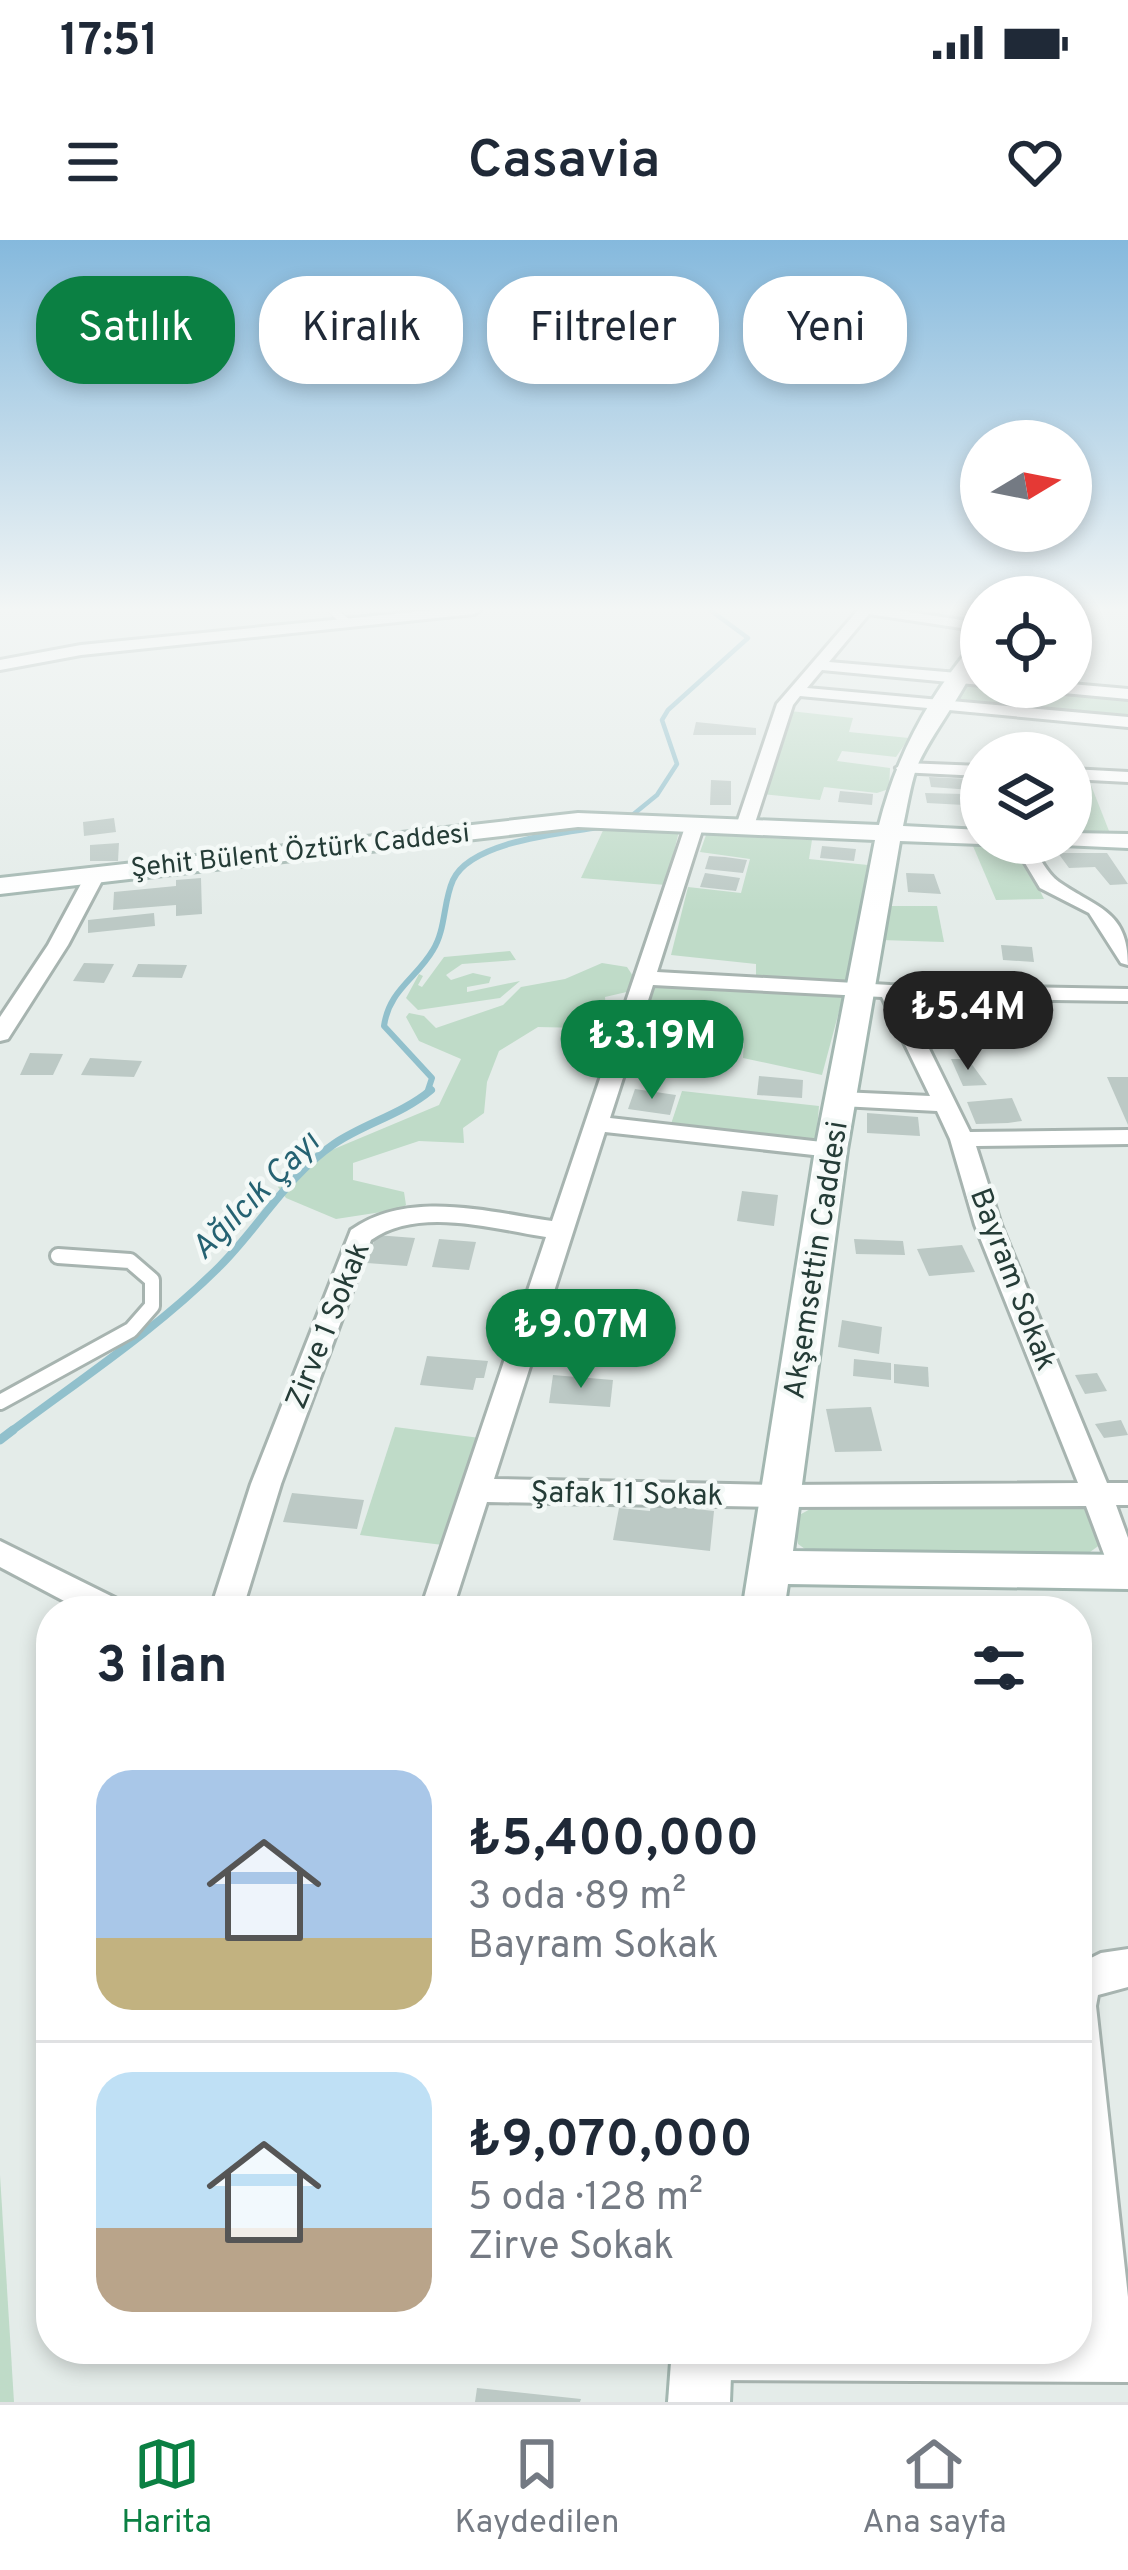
<!DOCTYPE html>
<html lang="tr">
<meta charset="utf-8">
<style>
body{margin:0;font-family:Overpass,sans-serif;background:#f2f2f3;color:#1f2937;height:100vh;display:flex;flex-direction:column;font-size:45px;white-space:nowrap}
*{box-sizing:border-box;margin:0}
p{font-size:39px;color:#747a83}
.icon{flex:none;width:66px;height:66px;fill:none;stroke:currentColor;stroke-width:2;stroke-linecap:round;stroke-linejoin:round}
.map{position:relative;flex:1;overflow:hidden}
.panel{position:absolute;left:36px;top:1356px;width:1056px;height:768px;display:flex;flex-direction:column;background:#fff;border-radius:48px;box-shadow:0 6px 18px #0003}
.panel>*{flex:none}
.top-card{position:absolute;left:36px;top:36px;width:1056px;height:108px;display:flex;gap:24px}
.needle{width:78px;rotate:80deg}
.fabs{position:absolute;left:960px;top:180px;display:grid;gap:24px}
.fabs a{display:grid;place-items:center;width:132px;height:132px;border-radius:50%;background:#fff;box-shadow:0 6px 18px #0003;font-size:60px}
.price{position:absolute;translate:-50% -102px;padding:0 27px;border-radius:42px;background:#0b8043;color:#fff;font-size:39px;line-height:78px;filter:drop-shadow(0 3px 6px #0008)}
.price::after{content:'';position:absolute;left:50%;top:72px;width:36px;height:27px;margin-left:-18px;background:inherit;clip-path:polygon(0 0,100% 0,50% 100%)}
.price.on{background:#222;color:#fff}
ul{padding:0;list-style:none}
li{display:flex;align-items:center;gap:36px;height:300px;padding:0 60px}
li+li{border-top:3px solid #e0e1e3}
li span{display:grid;place-items:center;flex:none;width:336px;height:240px;border-radius:36px;color:#555}
li>.icon{margin-inline-start:auto}
span .icon{width:144px;height:144px;fill:#fffc;stroke-width:1}
li b{font-size:51px}
h2{display:flex;justify-content:space-between;align-items:center;height:144px;padding:0 60px;font-size:51px}
.tag{padding:0 42px;border-radius:48px;background:#fff;box-shadow:0 6px 18px #0003;font-size:42px;line-height:108px}
.tag.on{background:#0b8043;color:#fff}
.status{display:flex;justify-content:space-between;align-items:center;height:84px;padding:0 60px;background:#fff;direction:ltr}
.status svg{height:33px;fill:currentColor}
header{display:flex;justify-content:space-between;align-items:center;height:156px;padding:0 60px;background:#fff;font-size:54px;font-weight:600}
.tabs{display:flex;justify-content:space-around;align-items:center;height:168px;border-top:3px solid #e0e1e3;background:#fff;font-size:33px;color:#747a83}
.tabs a{display:grid;justify-items:center;gap:6px}
.tabs .on{color:#0b8043}
.map>svg:first-child{display:block}
</style>
<div class="status"><b>17:51</b><svg viewBox="0 0 49 12"><path d="M0 12V9h3v3zM5 12V6h3v6zM10 12V3h3v9zM15 12V0h3v12zM26 1h20v11H26zM47 4h2v5h-2z"/></svg></div>
<header><svg class="icon" aria-label="menu" viewBox="0 0 24 24"><path d="M4 6h16M4 12h16M4 18h16"/></svg>Casavia<svg class="icon" aria-label="heart" viewBox="0 0 24 24"><path d="M12 20l-8-8c-3-5 5-10 8-4 3-6 11-1 8 4z"/></svg></header>
<div class="map">
<svg width="1128" height="2162" viewBox="0 0 1128 2162">
<rect width="100%" height="100%" fill="#e4ece9"/>
<g fill="#bfdbc8">
<polygon points="981,444 1128,457 1128,478 957,463 966,445"/>
<polygon points="790,471 853,478 849,492 909,498 896,517 842,511 837,521 890,528 889,549 877,553 824,547 820,560 761,554"/>
<polygon points="1071,534 1087,535 1111,596 1071,595"/>
<polygon points="606,584 680,587 666,645 581,638"/>
<polygon points="706,595 812,600 809,619 868,625 848,746 756,741 756,724 671,715 688,647 741,653 750,619 700,612"/>
<polygon points="970,599 1017,603 1044,659 996,660"/>
<polygon points="886,666 937,666 944,702 881,700"/>
<polygon points="510,711 516,720 462,724 446,735 451,740 473,733 491,737 489,743 467,747 467,752 520,741 500,758 418,770 406,758 419,734 423,736 418,745 422,747 444,717"/>
<polygon points="602,723 627,727 633,736 631,751 605,757 606,772 582,788 538,787 499,811 487,842 484,873 463,888 464,903 419,901 353,923 353,940 404,952 406,965 401,969 336,979 286,958 278,947 303,922 439,865 461,819 419,801 406,777 409,773 424,776 436,788 503,765 521,747 565,739"/>
<polygon points="658,740 845,749 822,835 743,818 744,803 637,791"/>
<polygon points="682,851 819,866 816,901 671,884"/>
<polygon points="395,1187 480,1198 443,1305 360,1295"/>
<polygon points="1084,1266 1092,1273 1101,1304 1086,1315 826,1314 805,1309 798,1304 794,1278 812,1268"/>
<polygon points="0,1935 14,2162 0,2162"/>
</g>
<g fill="none" stroke-linecap="round" stroke-linejoin="round">
<polyline stroke="#91c0cc" stroke-width="4.5" points="630,577 657,555 677,524 662,480 668,470 748,398 710,370"/>
<path stroke="#91c0cc" stroke-width="6" d="M427 853 432 838 384 786C389 750 416 739 433 710 446 689 443 662 453 640 471 600 566 593 605 586"/>
<path stroke="#91c0cc" stroke-width="8" d="M9 1193C81 1139 157 1089 220 1026 259 987 287 936 334 904 365 883 401 875 431 850"/>
<polyline stroke="#91c0cc" stroke-width="9" points="0,1200 13,1190"/>
</g>
<g fill="#bcc9c5">
<polygon points="696,482 756,488 756,495 693,495"/>
<polygon points="929,537 970,539 972,550 931,547"/>
<polygon points="711,540 731,541 731,565 710,565"/>
<polygon points="840,551 873,554 872,565 838,562"/>
<polygon points="925,553 962,554 964,565 927,563"/>
<polygon points="114,578 116,592 84,596 83,582"/>
<polygon points="119,603 118,621 90,621 90,605"/>
<polygon points="822,606 856,609 854,621 820,618"/>
<polygon points="1058,613 1107,613 1128,644 1110,645 1095,627 1069,628"/>
<polygon points="709,616 725,617 747,620 743,633 705,629"/>
<polygon points="705,633 740,638 736,651 700,647"/>
<polygon points="906,633 934,634 941,654 908,652"/>
<polygon points="201,638 202,674 176,676 176,665 113,670 114,652 176,646 176,640"/>
<polygon points="154,673 155,686 88,693 88,680"/>
<polygon points="1001,705 1032,707 1034,722 1003,720"/>
<polygon points="84,723 114,724 104,743 73,741"/>
<polygon points="138,724 187,725 182,738 132,737"/>
<polygon points="30,813 63,814 53,835 20,835"/>
<polygon points="90,818 142,821 134,837 81,835"/>
<polygon points="951,819 968,819 987,845 963,846"/>
<polygon points="759,836 803,840 802,858 757,855"/>
<polygon points="1107,837 1128,837 1128,885"/>
<polygon points="635,849 676,855 670,875 628,869"/>
<polygon points="1012,858 1022,881 1008,883 976,884 967,862"/>
<polygon points="867,873 918,877 920,896 867,893"/>
<polygon points="742,951 778,955 774,986 737,981"/>
<polygon points="376,995 415,998 407,1026 367,1023"/>
<polygon points="439,999 476,1002 469,1030 432,1027"/>
<polygon points="854,999 903,1001 905,1015 856,1014"/>
<polygon points="962,1005 975,1032 929,1036 917,1009"/>
<polygon points="842,1080 882,1087 879,1114 838,1107"/>
<polygon points="427,1116 488,1121 484,1138 476,1138 473,1150 420,1145"/>
<polygon points="854,1119 891,1123 891,1140 853,1136"/>
<polygon points="894,1124 928,1127 929,1147 894,1143"/>
<polygon points="1097,1133 1107,1151 1085,1154 1075,1135"/>
<polygon points="553,1135 613,1140 610,1167 549,1163"/>
<polygon points="871,1167 882,1211 835,1212 826,1169"/>
<polygon points="1121,1180 1128,1195 1104,1198 1095,1184"/>
<polygon points="292,1253 364,1260 357,1289 283,1282"/>
<polygon points="651,1264 714,1271 710,1311 613,1300 619,1268 650,1271"/>
<polygon points="477,2148 581,2159 580,2162 475,2162"/>
</g>
<g fill="none" stroke-linecap="round" stroke-linejoin="round">
<g stroke="#a7b4b0" stroke-width="10">
<polyline id="lane-far1" points="332,370 346,382"/>
</g>
<g stroke="#a7b4b0" stroke-width="20">
<polyline id="lane" points="0,1162 131,1090 152,1066 152,1040 130,1021 58,1016"/>
</g>
<g stroke="#a7b4b0" stroke-width="6">
<g id="street">
<polygon points="434,370 481,370 474,374 81,415 0,430 0,420 81,405"/>
<polygon points="858,370 896,370 981,383 981,391 869,374 829,422 981,435 981,445 822,430 807,448 1128,477 1128,487 800,456 793,465 754,586 739,590 736,586 777,464"/>
<polygon points="1071,444 1128,449 1128,459 1053,452 1045,447"/>
<polygon points="905,523 981,526 981,536 899,532 896,528"/>
<polygon points="1071,529 1128,532 1128,542 1071,539"/>
<path d="M695 579 704 584 657 732 890 745 1128 749V761L904 758 970 892 1128 890V904L976 906 1001 985 1107 1243H1128V1265H1116L1128 1298V1344L1114 1341 1086 1266 779 1267 487 1262 452 1371H420L546 997C493 989 418 966 371 1000L281 1244 242 1371H210L251 1244 351 990C408 949 488 972 552 981L686 584ZM653 745 882 757 930 856 841 852 829 859 841 866 937 871 950 899 975 985 1078 1243 779 1245 494 1239 605 892 831 917 843 910 831 903 610 878Z"/>
<path d="M1013 603H1031C1039 616 1047 634 1059 642 1096 668 1128 670 1128 725L1121 723 1089 673 1040 648Z"/>
<polygon points="89,629 106,633 68,705 8,799 0,801 0,777 48,705"/>
<polygon points="0,1301 123,1362 128,1371 83,1371 0,1327"/>
<polygon points="1128,1709 1128,1747 1098,1755 1096,1766 1128,2057 1128,2142 702,2140 686,2133 679,2117 683,2109 1077,2109 1077,2096 1087,2096 1077,1984 1077,1725 1101,1713"/>
</g>
</g>
<g stroke="#a3b7b1" stroke-width="6">
<g id="secondary">
<path d="M981 401C981 435 930 492 916 529 910 547 907 568 903 586L981 590V603H986L981 604 900 601 847 910 793 1311 1128 1315V1349L788 1344 784 1371H742L815 910 875 600 578 587 0 654V638L578 573 879 585C896 517 928 457 974 403Z"/>
<polygon points="1071,593 1128,594 1128,608 1062,605 1071,603"/>
<polygon points="672,2109 732,2109 730,2162 668,2162"/>
</g>
</g>
<use href="#lane-far1" stroke="#fff" stroke-width="8"/>
<use href="#lane" stroke="#fff" stroke-width="14"/>
<use href="#street" fill="#fff" fill-rule="evenodd"/>
<use href="#secondary" fill="#fff" fill-rule="evenodd"/>
</g>
<linearGradient id="sky" x2="0" y2="1"><stop stop-color="#85b9dd"/><stop offset="0.55" stop-color="#f3f6f5"/><stop offset="1" stop-color="#f3f6f5" stop-opacity="0"/></linearGradient>
<rect width="1128" height="672" fill="url(#sky)"/>
<g text-anchor="middle" stroke-width="9" stroke-linejoin="round" paint-order="stroke">
<g font-size="27" fill="#253c37" stroke="#f4f9f7">
<text transform="translate(300 610) rotate(-6)" y="9">Şehit Bülent Öztürk Caddesi</text>
</g>
<g font-size="30" fill="#253c37" stroke="#f4f9f7">
<text transform="translate(815 1020) rotate(-81)" y="10">Akşemsettin Caddesi</text>
<text transform="translate(1014 1039) rotate(69)" y="10">Bayram Sokak</text>
<text transform="translate(327 1085) rotate(-68)" y="10">Zirve 1 Sokak</text>
<text transform="translate(627 1253) rotate(1)" y="10">Şafak 11 Sokak</text>
</g>
<g font-size="33" font-style="italic" fill="#256272" stroke="#f4f9f7">
<text transform="translate(254 954) rotate(-45)" y="12">Ağılcık Çayı</text>
</g>
</g>
</svg>
<div class="fabs">
<a><svg class="needle" viewBox="-14 -14 28 28"><path d="M0-13l5 13h-10z" fill="#e53935"/><path d="M0 13l5-13h-10z" fill="#747a83"/></svg></a>
<a><svg class="icon" aria-label="locate" viewBox="0 0 24 24"><circle cx="12" cy="12" r="6"/><path d="M12 2v4M12 18v4M2 12h4M18 12h4"/></svg></a>
<a><svg class="icon" aria-label="layers" viewBox="0 0 24 24"><path d="M12 4l9 5-9 5-9-5zM3 14l9 5 9-5"/></svg></a>
</div>
<b class="price on" style="left:968px;top:833px">₺5.4M</b>
<b class="price" style="left:652px;top:862px">₺3.19M</b>
<b class="price" style="left:581px;top:1151px">₺9.07M</b>
<div class="top-card">
<a class="tag on">Satılık</a>
<a class="tag">Kiralık</a>
<a class="tag">Filtreler</a>
<a class="tag">Yeni</a>
</div>
<section class="panel">
<h2>3 ilan<svg class="icon" aria-label="filters" viewBox="0 0 24 24"><path d="M4 7h16M4 17h16"/><circle cx="9" cy="7" r="2"/><circle cx="15" cy="17" r="2"/></svg></h2>
<ul>
<li><span style="background:linear-gradient(#a9c7e8 70%,#c2b280 0)"><svg class="icon" aria-label="home" viewBox="0 0 24 24"><path d="M3 11l9-7 9 7M6 9v11h12V9"/></svg></span><div><b>₺5,400,000</b><p>3 oda · 89 m²</p><p>Bayram Sokak</p></div></li>
<li><span style="background:linear-gradient(#bfe0f5 65%,#b9a48a 0)"><svg class="icon" aria-label="home" viewBox="0 0 24 24"><path d="M3 11l9-7 9 7M6 9v11h12V9"/></svg></span><div><b>₺9,070,000</b><p>5 oda · 128 m²</p><p>Zirve Sokak</p></div></li>
</ul>
</section>
</div>
<nav class="tabs">
<a class="on"><svg class="icon" aria-label="map" viewBox="0 0 24 24"><path d="M3 6l6-2 6 2 6-2v14l-6 2-6-2-6 2zM9 4v14M15 6v14"/></svg>Harita</a>
<a><svg class="icon" aria-label="saved" viewBox="0 0 24 24"><path d="M7 4h10v16l-5-4-5 4z"/></svg>Kaydedilen</a>
<a><svg class="icon" aria-label="home" viewBox="0 0 24 24"><path d="M3 11l9-7 9 7M6 9v11h12V9"/></svg>Ana sayfa</a>
</nav>
